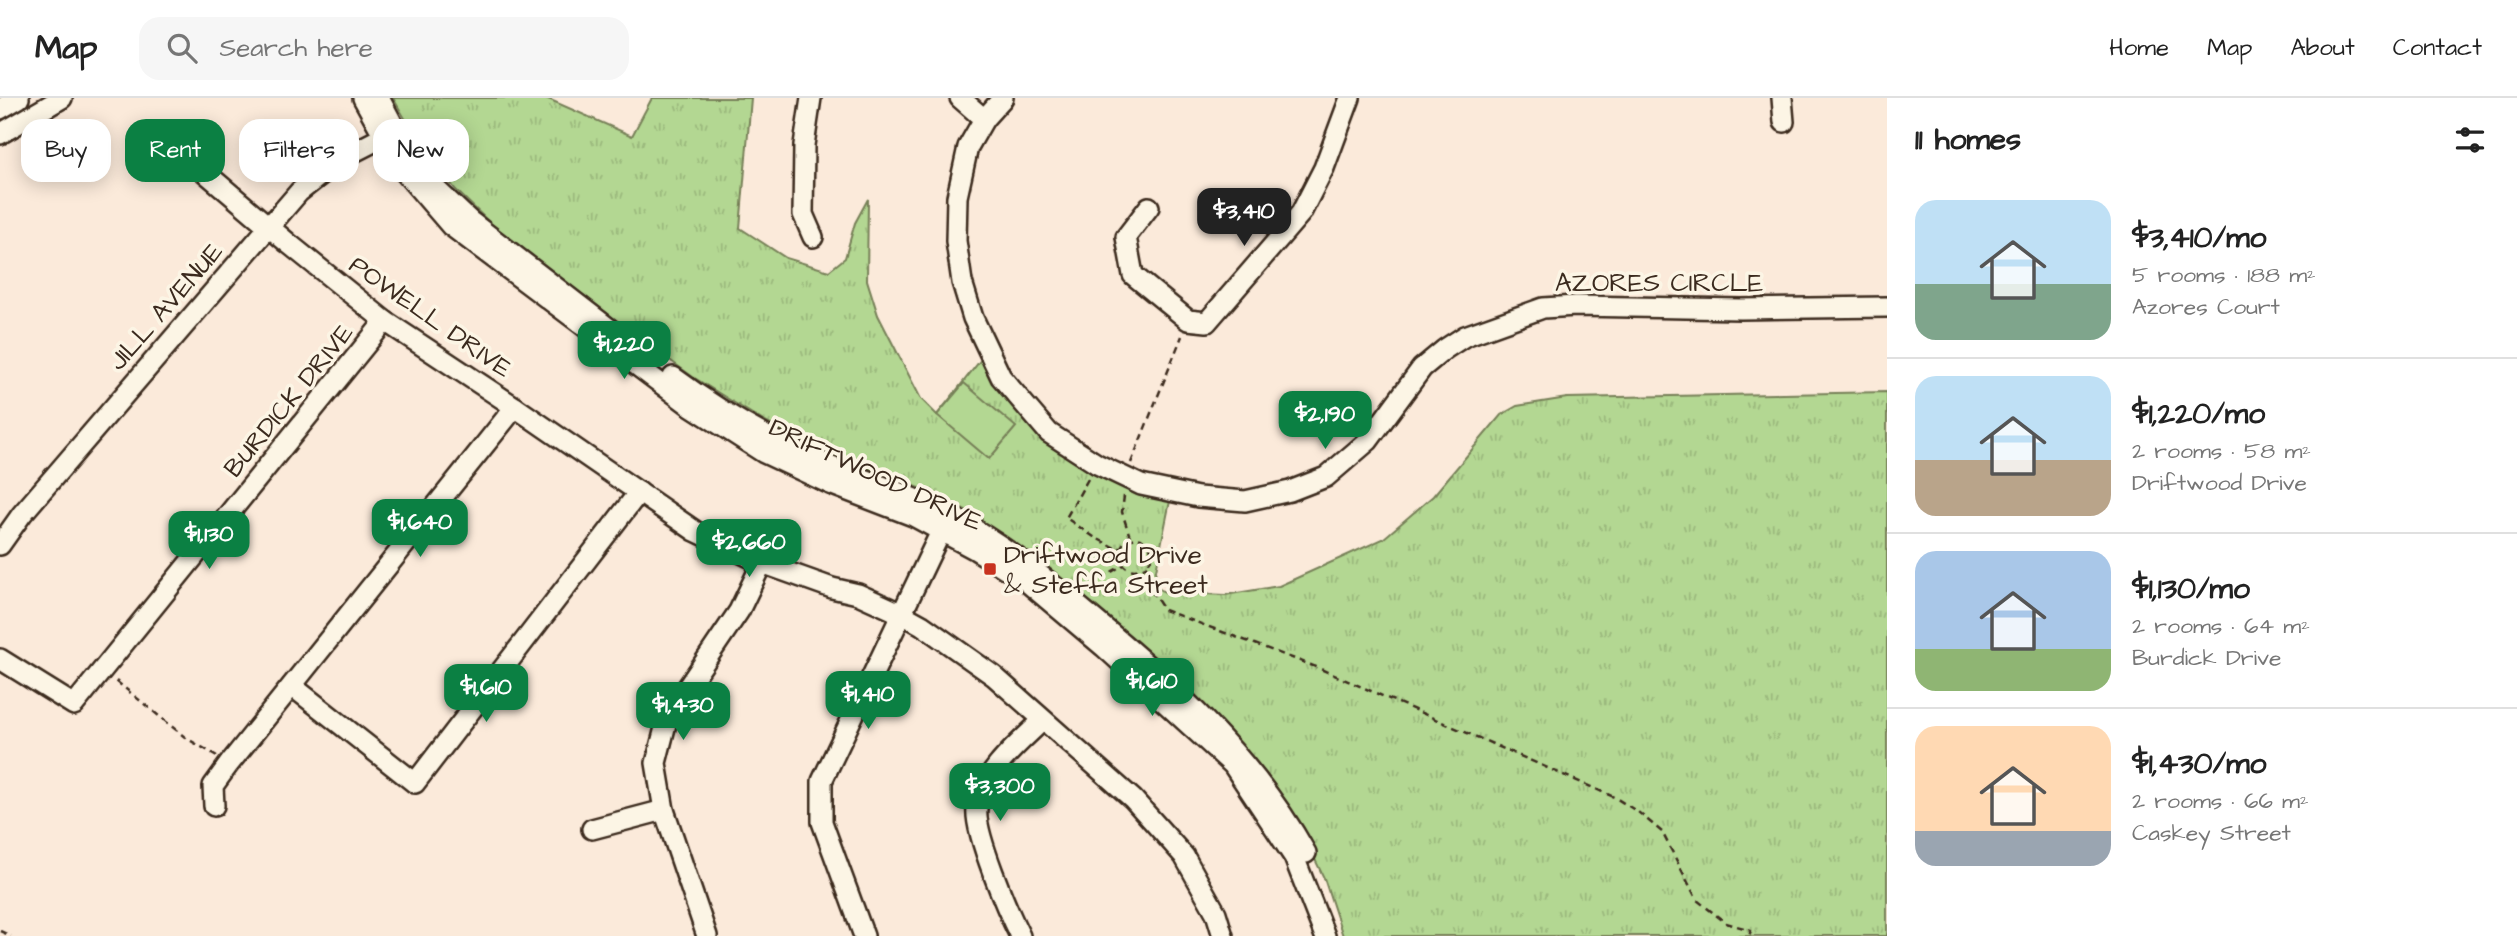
<!DOCTYPE html>
<meta charset="utf-8">
<style>
body{margin:0;font-family:"Architects Daughter",sans-serif;background:#f6f6f6;color:#222;height:100vh;display:flex;flex-direction:column;font-size:26px;white-space:nowrap}
*{box-sizing:border-box;margin:0}
p{font-size:23px;color:#767676}
.icon{flex:none;width:38px;height:38px;fill:none;stroke:currentColor;stroke-width:2;stroke-linecap:round;stroke-linejoin:round}
.map{position:relative;flex:1;overflow:hidden}
.side{display:flex;flex-direction:column;background:#fff;width:630px}
.side>*{flex:none}
.guide{position:absolute;left:21px;top:21px;width:665px;height:63px;display:flex;gap:14px}
.price{position:absolute;translate:-50% -60px;padding:0 16px;border-radius:14px;background:#0b8043;color:#fff;font-size:23px;line-height:46px;filter:drop-shadow(0 2px 4px #0008)}
.price::after{content:'';position:absolute;left:50%;top:42px;width:21px;height:16px;margin-left:-10px;background:inherit;clip-path:polygon(0 0,100% 0,50% 100%)}
.price.active{background:#222;color:#fff}
ul{padding:0;list-style:none}
li{display:flex;align-items:center;gap:21px;height:175px;padding:0 28px}
li+li{border-top:2px solid #e0e0e0}
li span{display:grid;place-items:center;flex:none;width:196px;height:140px;border-radius:21px;color:#555}
li>.icon{margin-inline-start:auto}
span .icon{width:84px;height:84px;fill:#fffc;stroke-width:1}
li b{font-size:30px}
h2{display:flex;justify-content:space-between;align-items:center;height:84px;padding:0 28px;font-size:30px}
.chip{padding:0 24px;border-radius:21px;background:#fff;box-shadow:0 4px 18px #0003;font-size:24px;line-height:63px}
.chip.active{background:#0b8043;color:#fff}
header{display:flex;align-items:center;gap:42px;box-sizing:border-box;height:98px;padding:0 35px;background:#fff;border-bottom:2px solid #e0e0e0}
header strong{font-size:33px}
nav{display:flex;gap:38px;margin-inline-start:auto;font-size:24px}
.search{width:490px;height:63px;background:#f6f6f6;display:flex;align-items:center;gap:18px;box-sizing:border-box;padding:0 24px;border-radius:21px;color:#767676;font-size:26px}
main{display:flex;flex:1;min-height:0}
.map>svg:first-child{display:block}
</style>
<header>
<strong>Map</strong>
<div class="search"><svg class="icon" aria-label="search" viewBox="0 0 24 24"><circle cx="10" cy="10" r="6"/><path d="M15 15l6 6"/></svg>Search here</div>
<nav><a>Home</a><a>Map</a><a>About</a><a>Contact</a></nav>
</header>
<main>
<div class="map">
<svg width="1887" height="838" viewBox="0 0 1887 838">
<defs>
<pattern id="grass-tufts" width="24" height="20" patternUnits="userSpaceOnUse" patternTransform="scale(1.75)"><rect width="24" height="20" fill="#b3d792"/><path d="M3 7l-1-3M5 7V3M7 7l1-3M15 17l-1-3M17 17v-4M19 17l1-3" fill="none" stroke="#9bb97d"/></pattern>
</defs>
<rect width="100%" height="100%" fill="#fbeada"/>
<filter id="ink" filterUnits="userSpaceOnUse"><feTurbulence type="fractalNoise" baseFrequency=".0143" numOctaves="2"/><feDisplacementMap in="SourceGraphic" scale="14" xChannelSelector="R" yChannelSelector="G"/><feConvolveMatrix kernelMatrix="1 2 1 2 8 2 1 2 1" color-interpolation-filters="sRGB"/></filter>
<g filter="url(#ink)">
<polygon fill="url(#grass-tufts)" stroke="#778058" stroke-width="2" points="393,0 546,0 632,38 652,0 751,0 740,130 786,160 829,173 845,160 855,125 868,101 867,182 878,217 921,301 937,317 987,254 1049,335 1172,393 1154,482 1148,486 1165,494 1225,497 1279,488 1383,441 1433,398 1501,317 1517,308 1567,300 1887,294 1887,838 1343,838 1324,780 1300,730 1169,577 1089,503 1041,464 981,423 982,420 925,392 824,354 765,324 693,279 631,234 490,125 456,92 421,48"/>
<polygon fill="#b3d792" stroke="#778058" stroke-width="2" points="964,285 1016,329 989,361 937,317"/>
<g fill="none" stroke-linecap="round" stroke-linejoin="round">
<g stroke="#3b2a1e" stroke-width="24">
<g id="minor">
<polyline points="363,0 402,71 451,128 688,306 764,355 830,386 913,418 976,452 1027,484 1104,549 1233,667 1294,759 1325,838"/>
<polyline points="379,0 406,51 438,93 470,123 624,242"/>
<polyline points="811,0 804,47 803,116 813,139"/>
<polyline points="960,0 984,21"/>
<polyline points="1003,0 984,21 968,49 957,99 956,143 962,184 973,220 1001,279 1049,335 1097,366 1141,387 1198,399 1245,403 1290,393 1326,379 1368,343 1422,270 1445,251 1465,238 1543,210 1576,208 1741,211 1887,209"/>
<polyline points="1782,0 1784,24"/>
<polyline points="0,11 19,0"/>
<polyline points="0,36 62,0"/>
<polyline points="180,53 288,145 385,223 515,309 695,433 762,465 832,490 858,496 902,516 922,527 994,578 1133,701 1184,758 1216,815 1223,838"/>
<polyline points="1149,109 1126,139 1133,177 1188,222 1207,224 1301,115 1324,70 1350,0"/>
<path d="M673 279C723 316 777 347 834 370 872 385 911 397 947 416 1000 443 1044 479 1089 517 1172 586 1253 660 1306 755"/>
<polyline points="0,447 22,416 299,94 342,60 395,33"/>
<polyline points="0,561 74,607 385,223"/>
<polyline points="292,588 415,685 639,394"/>
<polyline points="214,708 213,688 229,666 515,309"/>
<polyline points="592,731 664,712"/>
<polyline points="707,838 664,712 656,665 668,618 739,513 762,465"/>
<polyline points="864,838 822,724 822,683 946,423"/>
<path d="M1020 838C1008 814 974 735 977 711 980 677 1020 644 1043 622"/>
</g>
</g>
<g stroke="#3b2a1e" stroke-width="2.5" stroke-dasharray="7 5" stroke-linecap="butt">
<polyline points="1131,365 1182,238"/>
<polyline points="1088,381 1066,420 1094,439 1119,452 1125,443 1136,440 1141,441 1150,448 1152,459 1147,468 1147,486 1164,512 1316,569 1614,699 1638,714 1662,734 1697,802 1726,825 1751,832 1749,838"/>
<polyline points="1124,398 1122,414 1130,439"/>
<path d="M1119 453C1119 470 1132 477 1147 468"/>
<polyline points="1078,486 1105,478 1123,467"/>
<polyline points="116,583 186,640 217,658"/>
<polyline points="0,833 11,838"/>
</g>
<use href="#minor" stroke="#fcf5e5" stroke-width="19"/>
</g>
</g>
<rect fill="#c8321e" stroke="#fcf5e5" stroke-width="2.5" x="983" y="464" width="14" height="14" rx="3.5"/>
<g text-anchor="middle" stroke-width="7" stroke-linejoin="round" paint-order="stroke">
<g font-size="26" fill="#3b2a1e" stroke="#fcf5e5">
<text x="1659" y="193">AZORES CIRCLE</text>
<text transform="translate(165 208) rotate(-49)" y="9">JILL AVENUE</text>
<text transform="translate(431 218) rotate(35)" y="9">POWELL DRIVE</text>
<text transform="translate(288 302) rotate(-51)" y="9">BURDICK DRIVE</text>
<text transform="translate(876 376) rotate(25)" y="9">DRIFTWOOD DRIVE</text>
</g>
<g font-size="26" fill="#3b2a1e" stroke="#fcf5e5" text-anchor="start">
<text x="1004" y="465">Driftwood Drive<tspan x="1004" dy="30">&amp; Steffa Street</tspan></text>
</g>
</g>
</svg>
<b class="price active" style="left:1244px;top:150px">$3,410</b>
<b class="price" style="left:624px;top:283px">$1,220</b>
<b class="price" style="left:1325px;top:353px">$2,190</b>
<b class="price" style="left:420px;top:461px">$1,640</b>
<b class="price" style="left:209px;top:473px">$1,130</b>
<b class="price" style="left:749px;top:481px">$2,660</b>
<b class="price" style="left:1152px;top:620px">$1,610</b>
<b class="price" style="left:486px;top:626px">$1,610</b>
<b class="price" style="left:868px;top:633px">$1,410</b>
<b class="price" style="left:683px;top:644px">$1,430</b>
<b class="price" style="left:1000px;top:725px">$3,300</b>
<div class="guide">
<a class="chip">Buy</a>
<a class="chip active">Rent</a>
<a class="chip">Filters</a>
<a class="chip">New</a>
</div>
</div>
<section class="side">
<h2>11 homes<svg class="icon" aria-label="filters" viewBox="0 0 24 24"><path d="M4 7h16M4 17h16"/><circle cx="9" cy="7" r="2"/><circle cx="15" cy="17" r="2"/></svg></h2>
<ul>
<li><span style="background:linear-gradient(#bfe0f5 60%,#7fa58c 0)"><svg class="icon" aria-label="home" viewBox="0 0 24 24"><path d="M3 11l9-7 9 7M6 9v11h12V9"/></svg></span><div><b>$3,410/mo</b><p>5 rooms · 188 m²</p><p>Azores Court</p></div></li>
<li><span style="background:linear-gradient(#bfe0f5 60%,#b9a48a 0)"><svg class="icon" aria-label="home" viewBox="0 0 24 24"><path d="M3 11l9-7 9 7M6 9v11h12V9"/></svg></span><div><b>$1,220/mo</b><p>2 rooms · 58 m²</p><p>Driftwood Drive</p></div></li>
<li><span style="background:linear-gradient(#a9c7e8 70%,#8fb573 0)"><svg class="icon" aria-label="home" viewBox="0 0 24 24"><path d="M3 11l9-7 9 7M6 9v11h12V9"/></svg></span><div><b>$1,130/mo</b><p>2 rooms · 64 m²</p><p>Burdick Drive</p></div></li>
<li><span style="background:linear-gradient(#ffd9b3 75%,#9aa5b1 0)"><svg class="icon" aria-label="home" viewBox="0 0 24 24"><path d="M3 11l9-7 9 7M6 9v11h12V9"/></svg></span><div><b>$1,430/mo</b><p>2 rooms · 66 m²</p><p>Caskey Street</p></div></li>
</ul>
</section>
</main>
